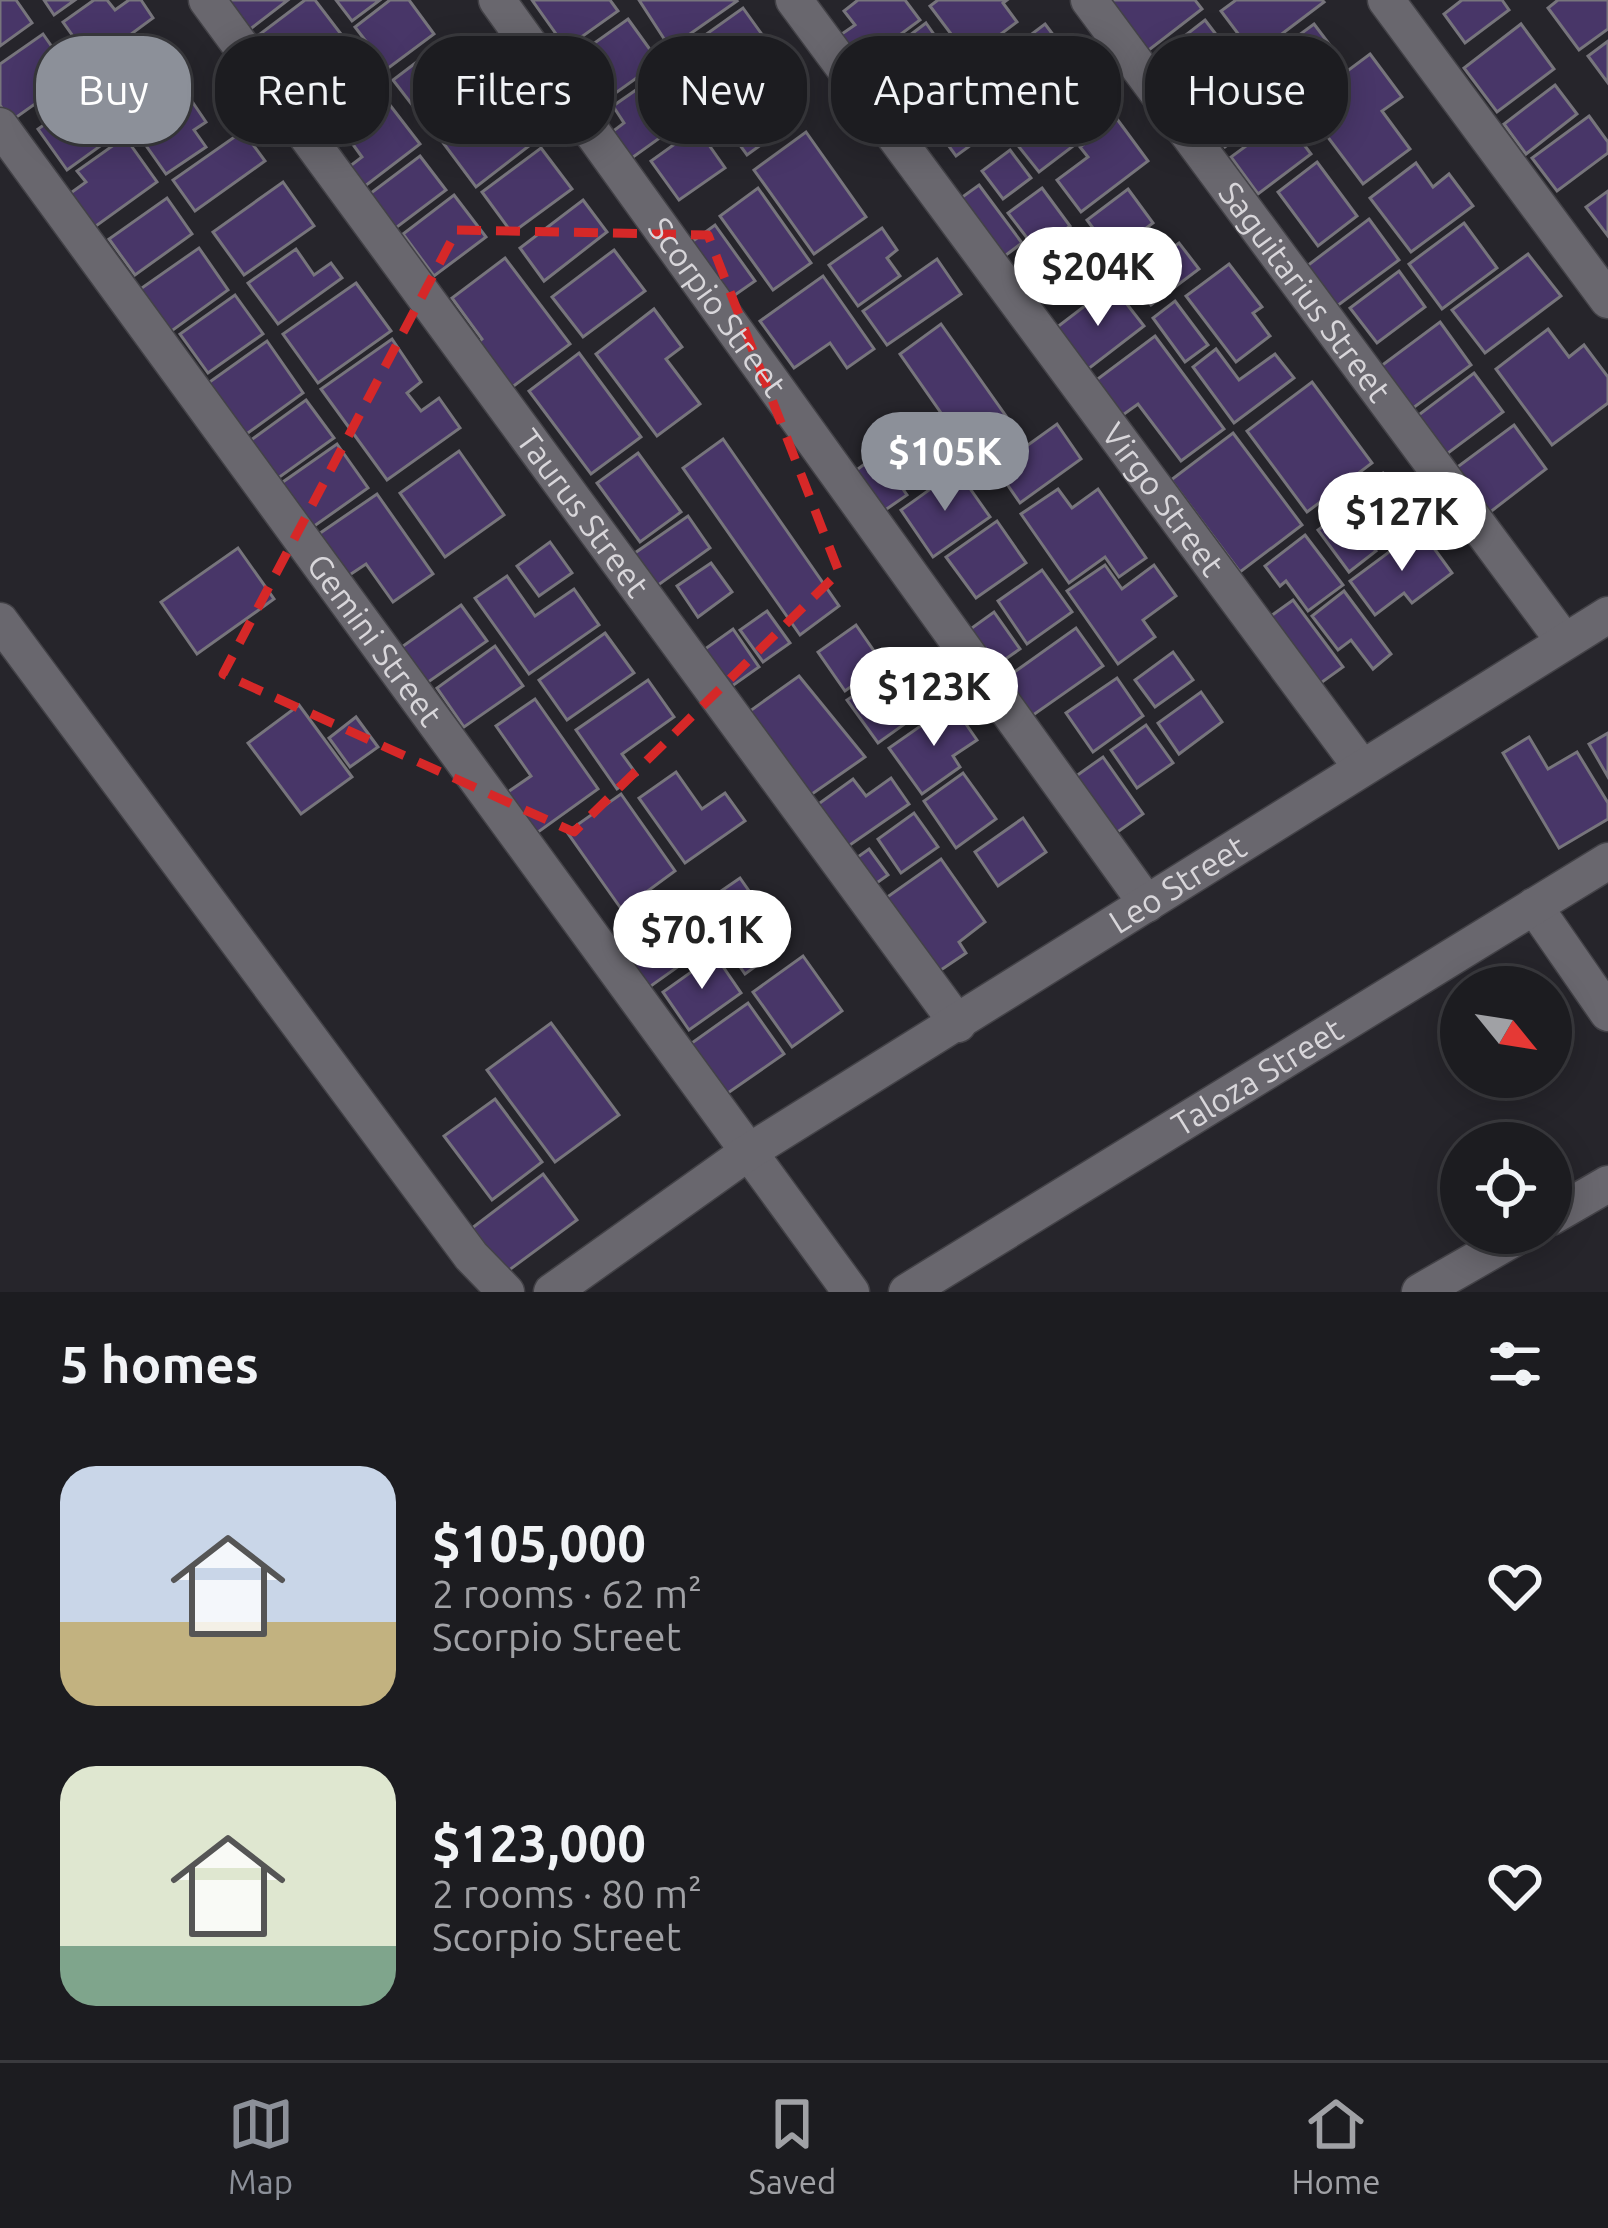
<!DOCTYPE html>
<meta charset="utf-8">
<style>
body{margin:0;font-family:Ubuntu,sans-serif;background:#252529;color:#f1f3f6;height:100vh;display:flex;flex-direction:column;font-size:45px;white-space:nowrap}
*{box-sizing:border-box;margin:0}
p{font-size:39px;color:#a0a1a5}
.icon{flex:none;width:66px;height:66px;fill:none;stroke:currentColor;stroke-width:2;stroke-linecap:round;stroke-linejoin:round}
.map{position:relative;height:1292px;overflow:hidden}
.side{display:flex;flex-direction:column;background:#1c1c20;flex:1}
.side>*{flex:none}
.hud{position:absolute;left:36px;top:36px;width:1536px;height:108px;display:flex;gap:24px}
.needle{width:78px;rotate:120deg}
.tools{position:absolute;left:1440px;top:966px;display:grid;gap:24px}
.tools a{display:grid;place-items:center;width:132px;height:132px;border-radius:50%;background:#1c1c20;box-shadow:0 6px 30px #0003,0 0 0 3px #3a3a3e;font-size:60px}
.price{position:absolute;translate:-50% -102px;padding:0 27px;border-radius:42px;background:#fff;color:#222;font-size:39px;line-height:78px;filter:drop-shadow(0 3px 6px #0008)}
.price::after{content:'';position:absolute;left:50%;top:72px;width:36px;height:27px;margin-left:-18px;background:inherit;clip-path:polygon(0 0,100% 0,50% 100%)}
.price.on{background:#8c9099;color:#fff}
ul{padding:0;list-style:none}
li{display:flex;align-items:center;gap:36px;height:300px;padding:0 60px}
li span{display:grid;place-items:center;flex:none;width:336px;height:240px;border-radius:36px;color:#555}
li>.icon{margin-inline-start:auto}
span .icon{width:144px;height:144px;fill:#fffc;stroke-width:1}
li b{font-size:51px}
h2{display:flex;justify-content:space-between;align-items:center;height:144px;padding:0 60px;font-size:51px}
.chip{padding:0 42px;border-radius:48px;background:#1c1c20;box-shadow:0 6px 30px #0003,0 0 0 3px #3a3a3e;font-size:42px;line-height:108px}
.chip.on{background:#8c9099;color:#fff}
.tab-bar{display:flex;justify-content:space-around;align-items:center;height:168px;border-top:3px solid #3a3a3e;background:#1c1c20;font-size:33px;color:#a0a1a5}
.tab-bar a{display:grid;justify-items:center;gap:6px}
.tab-bar .on{color:#8c9099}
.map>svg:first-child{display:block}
</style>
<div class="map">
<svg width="1608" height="1292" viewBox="0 0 1608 1292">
<rect width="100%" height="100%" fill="#26252b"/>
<g fill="#483668" stroke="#77757c" stroke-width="3">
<polygon points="0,0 16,0 32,23 0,46"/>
<polygon points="44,0 75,0 54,15"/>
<polygon points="94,0 107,0 115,10 129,0 141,0 153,18 92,63 63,22"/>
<polygon points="221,0 288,0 245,33"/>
<polygon points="305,0 315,0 344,38 279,87 247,44"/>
<polygon points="336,0 380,0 352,21"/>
<polygon points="390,0 409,0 434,34 387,69 355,27"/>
<polygon points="532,0 610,0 618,11 566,48"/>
<polygon points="639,0 736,0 737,1 670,48"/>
<polygon points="858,0 905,0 920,20 851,71 830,42 855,25 844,11"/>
<polygon points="938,0 1007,0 1003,3 1017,22 969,58 930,6"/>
<polygon points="1111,0 1195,0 1202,9 1141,56"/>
<polygon points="1236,0 1322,0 1324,2 1254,55 1221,11"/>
<polygon points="1462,0 1502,0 1509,10 1465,43 1444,14"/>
<polygon points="1558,0 1608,0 1608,29 1579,50 1548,8"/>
<polygon points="743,8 776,54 709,101 677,55"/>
<polygon points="628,19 659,62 589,112 558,69"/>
<polygon points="1205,20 1240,66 1198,97 1164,52"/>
<polygon points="926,23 959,70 915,103 881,57"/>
<polygon points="1045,24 1075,64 1011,113 980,73"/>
<polygon points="1314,24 1342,61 1294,98 1265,60"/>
<polygon points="1521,24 1554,69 1497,112 1464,68"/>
<polygon points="43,34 73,77 11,121 0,105 0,64"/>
<polygon points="148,38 178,81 132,114 102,71"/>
<polygon points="1608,41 1608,83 1588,56"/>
<polygon points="439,45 469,85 423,119 393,80"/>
<polygon points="348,53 370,83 329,115 306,84"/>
<polygon points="1370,54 1402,97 1382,111 1410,149 1363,184 1303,104"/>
<polygon points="777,62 791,82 773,95 792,122 747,155 713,108"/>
<polygon points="666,69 696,112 622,165 604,138 624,123 613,106"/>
<polygon points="1093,70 1118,104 1093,124 1067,89"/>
<polygon points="1250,72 1277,108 1225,147 1198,111"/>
<polygon points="967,80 1000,124 956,156 924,112"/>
<polygon points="1555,85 1577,114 1526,154 1504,124"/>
<polygon points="185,91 206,122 194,130 206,147 166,174 133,127"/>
<polygon points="503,92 538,139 476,187 441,140"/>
<polygon points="89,93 117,134 67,170 38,129"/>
<polygon points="1059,95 1089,134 1039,172 1008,133"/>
<polygon points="386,100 420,144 352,196 337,176 362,157 344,132"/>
<polygon points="1589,116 1608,142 1608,153 1557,191 1532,158"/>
<polygon points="1284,118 1311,154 1258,194 1231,157"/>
<polygon points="1117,119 1148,161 1081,212 1057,180 1088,157 1080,147"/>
<polygon points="697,128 725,168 679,200 651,161"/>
<polygon points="243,131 265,161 195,211 173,180"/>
<polygon points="806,132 866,217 814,254 754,170"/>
<polygon points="125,137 157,182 89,231 65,197 86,182 77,171"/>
<polygon points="541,148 572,189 512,233 482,192"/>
<polygon points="1010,150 1031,178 1003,199 982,171"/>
<polygon points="420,156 446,190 389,233 363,199"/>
<polygon points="1317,162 1357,216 1318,246 1278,192"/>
<polygon points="1416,163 1433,187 1449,174 1473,206 1411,252 1370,198"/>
<polygon points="283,182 314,226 244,275 213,232"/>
<polygon points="979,185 1022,243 998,261 954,203"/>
<polygon points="758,188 811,263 773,290 720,216"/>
<polygon points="1042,188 1070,226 1037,251 1008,213"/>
<polygon points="1128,189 1153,223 1112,254 1087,220"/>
<polygon points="1608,191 1608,236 1586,207"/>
<polygon points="454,195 486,237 434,276 403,234"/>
<polygon points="167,198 192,234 135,275 109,239"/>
<polygon points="583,200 607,232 544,281 520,248"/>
<polygon points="1369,219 1399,260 1337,306 1307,266"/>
<polygon points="1464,223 1497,268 1442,309 1409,264"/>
<polygon points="715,225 755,281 722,304 682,249"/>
<polygon points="882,228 897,250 887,258 900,276 858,306 829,265"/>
<polygon points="1154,234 1168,251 1179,243 1199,269 1151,305 1117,261"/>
<polygon points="1075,238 1102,274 1067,300 1041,265"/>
<polygon points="199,248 228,290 166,335 136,292"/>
<polygon points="296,249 314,275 331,263 342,278 278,324 248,283"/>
<polygon points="614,250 645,291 583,337 552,297"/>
<polygon points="1528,254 1561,296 1485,353 1452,310"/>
<polygon points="505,258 570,344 504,393 471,349 482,339 452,298"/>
<polygon points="937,259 961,294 887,345 863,311"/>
<polygon points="1229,264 1262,307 1253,313 1270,336 1236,362 1186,296"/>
<polygon points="1399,271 1425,307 1377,343 1350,308"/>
<polygon points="823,276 874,349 847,368 830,343 794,368 760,321"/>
<polygon points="356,283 391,331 318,383 283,334"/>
<polygon points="1112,285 1144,326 1083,373 1052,331"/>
<polygon points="235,295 263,334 208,373 180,334"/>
<polygon points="1175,301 1208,345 1185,362 1153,318"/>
<polygon points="654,309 682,347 666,359 700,404 657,436 596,354"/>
<polygon points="1440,322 1471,365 1409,411 1377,369"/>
<polygon points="941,324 1013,426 971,456 900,354"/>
<polygon points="1548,329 1569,357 1584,345 1608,377 1608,403 1552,445 1496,369"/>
<polygon points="1155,336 1224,429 1181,461 1138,404 1113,422 1087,387"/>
<polygon points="392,339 421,382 407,393 421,411 439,398 460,428 387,480 321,389"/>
<polygon points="267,341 303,393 241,438 204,386"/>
<polygon points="1216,349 1239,380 1275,354 1294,378 1234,423 1193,367"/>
<polygon points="579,353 641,437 591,474 529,391"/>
<polygon points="1474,373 1503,412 1440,459 1412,420"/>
<polygon points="1312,382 1372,463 1307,512 1247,431"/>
<polygon points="306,400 334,438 274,481 247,443"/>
<polygon points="926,416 954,453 910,484 883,446"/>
<polygon points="1057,424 1081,459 1020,503 996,468"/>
<polygon points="1514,425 1546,469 1485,516 1452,471"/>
<polygon points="1233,433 1302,525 1240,572 1171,480"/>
<polygon points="723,439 839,606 800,635 683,468"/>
<polygon points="337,444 368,488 310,529 280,484"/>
<polygon points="459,451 504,515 445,557 400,493"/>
<polygon points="638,453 681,512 640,542 597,483"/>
<polygon points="878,454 907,495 875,517 847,477"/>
<polygon points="957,470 990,517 933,557 901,510"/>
<polygon points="1383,473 1416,517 1380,545 1347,501"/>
<polygon points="1058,489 1072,508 1098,489 1146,558 1119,577 1105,557 1069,583 1021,514"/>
<polygon points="377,494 433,574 393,602 366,564 342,580 313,538"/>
<polygon points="1345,509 1376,551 1349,572 1318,530"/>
<polygon points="688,516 710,548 654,588 632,555"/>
<polygon points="997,521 1026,563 976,598 946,557"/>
<polygon points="1420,529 1452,573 1412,603 1404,593 1375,615 1350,581"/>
<polygon points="1305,535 1343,585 1308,611 1286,581 1280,586 1265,566"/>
<polygon points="550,542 572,573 539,596 517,566"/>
<polygon points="238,548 274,599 197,654 161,602"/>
<polygon points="711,563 732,592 698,617 677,586"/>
<polygon points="1105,565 1122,589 1154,565 1176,596 1143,620 1155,637 1118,664 1067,591"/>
<polygon points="1042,570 1072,612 1027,644 998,601"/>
<polygon points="507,576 535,616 574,589 599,625 529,674 475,598"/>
<polygon points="1344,591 1391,654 1373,669 1351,640 1338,650 1312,616"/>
<polygon points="1293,600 1343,667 1311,690 1261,623"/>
<polygon points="461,605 487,641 421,687 396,651"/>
<polygon points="767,611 790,643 763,662 740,630"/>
<polygon points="994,612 1020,649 994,667 969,630"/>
<polygon points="856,625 883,664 845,691 818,652"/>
<polygon points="1076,628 1103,666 1026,720 999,683"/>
<polygon points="733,629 759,667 725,691 698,654"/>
<polygon points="605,633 634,673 567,720 539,680"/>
<polygon points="495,646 523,686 464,727 437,688"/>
<polygon points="1173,652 1193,680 1155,707 1135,680"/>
<polygon points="910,653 941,695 917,712 887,669"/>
<polygon points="883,675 913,718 878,743 847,700"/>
<polygon points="799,676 865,757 802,801 743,716"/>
<polygon points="1117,678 1143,716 1093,752 1066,713"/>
<polygon points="648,680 674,717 622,754 637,775 617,789 576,730"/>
<polygon points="1201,692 1222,722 1179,754 1158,723"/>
<polygon points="535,699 598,789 534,835 505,794 531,776 496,726"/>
<polygon points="952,704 977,740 953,756 960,767 922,794 889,748"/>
<polygon points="299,705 352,777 301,814 248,743"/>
<polygon points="356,717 378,747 350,767 329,738"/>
<polygon points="1146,725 1173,763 1137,788 1111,750"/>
<polygon points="1608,733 1608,777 1589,744"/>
<polygon points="1529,737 1548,769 1577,752 1608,803 1608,819 1559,848 1503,753"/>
<polygon points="1103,757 1143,814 1109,838 1069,781"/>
<polygon points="676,772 702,809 725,793 745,821 685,863 639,798"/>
<polygon points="963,773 996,819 956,848 924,801"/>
<polygon points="891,778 909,804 847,847 817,805 853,779 866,796"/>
<polygon points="621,794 675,871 622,910 567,832"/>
<polygon points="914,813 938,847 901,873 878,839"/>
<polygon points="1023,818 1046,852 998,886 975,852"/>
<polygon points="869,849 888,875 864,892 845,866"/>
<polygon points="941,859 985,922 959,942 966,953 935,974 883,900"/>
<polygon points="740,878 786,944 745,974 698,907"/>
<polygon points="681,902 710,944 641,993 612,951"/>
<polygon points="715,955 741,993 689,1030 663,992"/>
<polygon points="803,956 842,1011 792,1047 753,992"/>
<polygon points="748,1003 784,1054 725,1095 689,1045"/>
<polygon points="551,1023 619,1115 555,1162 487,1070"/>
<polygon points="495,1099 542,1162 492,1200 444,1136"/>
<polygon points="543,1174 577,1220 505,1273 472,1228"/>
</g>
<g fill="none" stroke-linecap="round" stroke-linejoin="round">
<g stroke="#434247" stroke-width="39">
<g id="street">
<path id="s1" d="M207 0 958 1024"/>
<path id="s2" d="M497 0 1147 904"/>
<path id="s3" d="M794 0 1362 768"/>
<path id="s4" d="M1089 0 1564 641"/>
<polyline points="1386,0 1608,300"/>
<path id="s5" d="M0 126 851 1292"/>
<polyline points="0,621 471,1256 506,1292"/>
<polyline points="1534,906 1608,1013"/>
<polyline points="1551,1217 1608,1184"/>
<path id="s6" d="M552 1292 747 1153 1608 615"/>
<path id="s7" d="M907 1292 1608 861"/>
<polyline points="1420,1292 1523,1233"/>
</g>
</g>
<use href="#street" stroke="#69676e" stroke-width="36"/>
</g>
<path fill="none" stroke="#d62828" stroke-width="9" stroke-dasharray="24 15" stroke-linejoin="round" d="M457 230 708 235 839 572 574 832 223 674Z"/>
<g text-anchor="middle" stroke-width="9" stroke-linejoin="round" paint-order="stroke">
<g font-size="33" fill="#d8d6da" stroke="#1d1b21">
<text dy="12" stroke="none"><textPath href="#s4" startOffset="363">Saguitarius Street</textPath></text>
<text dy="12" stroke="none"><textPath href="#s2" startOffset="378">Scorpio Street</textPath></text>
<text dy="12" stroke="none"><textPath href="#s3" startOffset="621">Virgo Street</textPath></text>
<text dy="12" stroke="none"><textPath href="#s1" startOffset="636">Taurus Street</textPath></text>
<text dy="12" stroke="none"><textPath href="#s5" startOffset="636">Gemini Street</textPath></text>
<text dy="12" stroke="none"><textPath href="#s6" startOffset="747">Leo Street</textPath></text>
<text dy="12" stroke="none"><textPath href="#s7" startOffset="411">Taloza Street</textPath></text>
</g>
</g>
</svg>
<div class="tools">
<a><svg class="needle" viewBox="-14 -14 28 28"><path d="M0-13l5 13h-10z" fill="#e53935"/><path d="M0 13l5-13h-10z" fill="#a0a1a5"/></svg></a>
<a><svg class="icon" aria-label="locate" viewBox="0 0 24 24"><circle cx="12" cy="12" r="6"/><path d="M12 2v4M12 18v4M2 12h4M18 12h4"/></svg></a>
</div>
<b class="price" style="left:1098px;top:329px">$204K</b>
<b class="price on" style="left:945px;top:514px">$105K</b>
<b class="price" style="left:1402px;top:574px">$127K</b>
<b class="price" style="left:934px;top:749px">$123K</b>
<b class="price" style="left:702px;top:992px">$70.1K</b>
<div class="hud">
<a class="chip on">Buy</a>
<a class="chip">Rent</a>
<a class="chip">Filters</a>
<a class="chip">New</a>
<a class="chip">Apartment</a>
<a class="chip">House</a>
</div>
</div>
<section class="side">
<h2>5 homes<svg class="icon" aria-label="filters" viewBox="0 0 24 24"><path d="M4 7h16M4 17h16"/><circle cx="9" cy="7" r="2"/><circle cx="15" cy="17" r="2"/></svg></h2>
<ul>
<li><span style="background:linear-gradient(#c9d6e8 65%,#c2b280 0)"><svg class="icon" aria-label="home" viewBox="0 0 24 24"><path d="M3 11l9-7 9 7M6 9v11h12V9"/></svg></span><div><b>$105,000</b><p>2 rooms · 62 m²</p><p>Scorpio Street</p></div><svg class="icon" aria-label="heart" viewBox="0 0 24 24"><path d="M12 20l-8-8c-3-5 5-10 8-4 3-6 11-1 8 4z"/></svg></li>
<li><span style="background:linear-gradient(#dfe7d0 75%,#7fa58c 0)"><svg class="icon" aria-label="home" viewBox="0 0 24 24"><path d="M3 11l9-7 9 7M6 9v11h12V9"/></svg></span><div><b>$123,000</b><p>2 rooms · 80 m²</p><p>Scorpio Street</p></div><svg class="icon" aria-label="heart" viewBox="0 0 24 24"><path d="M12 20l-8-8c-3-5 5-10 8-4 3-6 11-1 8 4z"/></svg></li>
</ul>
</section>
<nav class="tab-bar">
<a class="on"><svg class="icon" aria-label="map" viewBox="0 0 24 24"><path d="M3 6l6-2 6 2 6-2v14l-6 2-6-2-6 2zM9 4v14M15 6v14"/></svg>Map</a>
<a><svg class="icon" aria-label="saved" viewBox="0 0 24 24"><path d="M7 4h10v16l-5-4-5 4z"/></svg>Saved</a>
<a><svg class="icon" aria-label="home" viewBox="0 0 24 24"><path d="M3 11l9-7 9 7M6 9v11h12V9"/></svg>Home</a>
</nav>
